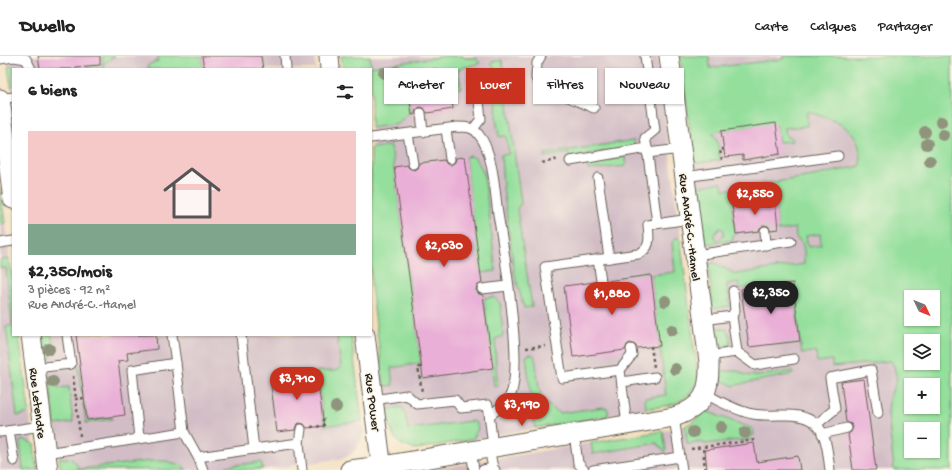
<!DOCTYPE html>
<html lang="fr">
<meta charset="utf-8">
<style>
body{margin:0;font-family:"Gochi Hand",sans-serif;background:#f6f6f6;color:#222;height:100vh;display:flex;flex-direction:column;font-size:15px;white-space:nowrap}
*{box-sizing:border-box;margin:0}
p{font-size:13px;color:#767676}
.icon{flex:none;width:22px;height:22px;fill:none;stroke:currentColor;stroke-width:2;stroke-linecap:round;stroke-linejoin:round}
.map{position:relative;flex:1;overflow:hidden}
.side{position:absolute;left:12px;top:12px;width:360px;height:268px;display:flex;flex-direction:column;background:#fff;border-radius:0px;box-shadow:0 1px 3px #0004}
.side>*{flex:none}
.hud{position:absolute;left:384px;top:12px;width:380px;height:36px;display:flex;gap:8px}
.needle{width:26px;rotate:133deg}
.controls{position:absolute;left:904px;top:234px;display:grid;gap:8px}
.controls a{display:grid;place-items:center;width:36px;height:36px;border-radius:0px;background:#fff;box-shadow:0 1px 3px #0004;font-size:20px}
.price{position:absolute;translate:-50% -34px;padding:0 9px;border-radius:14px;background:#c8321e;color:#fff;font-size:13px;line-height:26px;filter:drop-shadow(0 1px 2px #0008)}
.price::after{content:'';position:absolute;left:50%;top:24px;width:12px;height:9px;margin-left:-6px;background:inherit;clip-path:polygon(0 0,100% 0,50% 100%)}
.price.current{background:#222;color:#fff}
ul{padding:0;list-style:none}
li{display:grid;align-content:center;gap:8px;height:212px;padding:0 16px}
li+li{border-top:1px solid #e0e0e0}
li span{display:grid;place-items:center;height:124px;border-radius:0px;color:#555}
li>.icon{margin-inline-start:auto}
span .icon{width:72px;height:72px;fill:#fffc;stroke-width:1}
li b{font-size:17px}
h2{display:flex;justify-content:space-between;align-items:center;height:48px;padding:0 16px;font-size:17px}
.tag{padding:0 14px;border-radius:0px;background:#fff;box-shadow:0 1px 3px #0004;font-size:14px;line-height:36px}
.tag.current{background:#c8321e;color:#fff}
header{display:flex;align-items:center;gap:24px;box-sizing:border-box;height:56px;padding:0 20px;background:#fff;border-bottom:1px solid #e0e0e0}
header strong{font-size:19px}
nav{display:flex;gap:22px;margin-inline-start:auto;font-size:14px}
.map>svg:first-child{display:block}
</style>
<header>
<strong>Dwello</strong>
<nav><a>Carte</a><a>Calques</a><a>Partager</a></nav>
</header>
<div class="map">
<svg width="952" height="414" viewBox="0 0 952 414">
<rect width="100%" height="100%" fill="#fcf5e5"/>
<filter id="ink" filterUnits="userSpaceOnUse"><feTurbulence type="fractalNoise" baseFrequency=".025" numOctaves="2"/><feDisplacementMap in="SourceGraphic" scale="8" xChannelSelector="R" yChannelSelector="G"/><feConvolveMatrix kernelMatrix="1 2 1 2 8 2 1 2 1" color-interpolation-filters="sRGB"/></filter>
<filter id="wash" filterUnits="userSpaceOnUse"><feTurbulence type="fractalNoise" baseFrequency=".012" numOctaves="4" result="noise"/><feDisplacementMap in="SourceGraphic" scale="16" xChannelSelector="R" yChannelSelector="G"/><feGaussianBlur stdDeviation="0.9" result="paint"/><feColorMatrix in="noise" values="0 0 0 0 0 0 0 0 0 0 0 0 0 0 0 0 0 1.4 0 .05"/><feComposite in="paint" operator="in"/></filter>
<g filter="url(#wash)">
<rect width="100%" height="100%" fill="#f2dfc0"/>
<g fill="#d2bdc6">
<polygon points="7,0 314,0 316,13 13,13 13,48"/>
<polygon points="341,0 657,0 698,315 698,322 695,331 690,338 676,348 668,349 417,393 410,392 396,384 389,371 371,230 371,13 343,13"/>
<polygon points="680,0 789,0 807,55 831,63 851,75 857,85 881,284 899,297 907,414 430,414 663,375 685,370 701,360 714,345 722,322 720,307"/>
<polygon points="0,131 13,231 13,279 19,279 37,414 0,414"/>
<polygon points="43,279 351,279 364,376 356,393 350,399 340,403 257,414 61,414"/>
</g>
<g fill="#94df9c" stroke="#587e5c" fill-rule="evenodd">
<polygon points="103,0 115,0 103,8 105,13 85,13 89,10 103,8"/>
<polygon points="158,0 202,0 204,13 148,13 148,9 158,5"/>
<polygon points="341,0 370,0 371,11 445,0 463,0 465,2 476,2 480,7 458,13 461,32 451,34 449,27 408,33 411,55 398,68 371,72 371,13 343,13"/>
<path d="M680 0H709L710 12 783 3V0H952V414H894L888 358 889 343 897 324 894 310 891 305 832 311V304L817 306 816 295 802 298 793 227 740 233 739 226 727 228 730 250 713 253 708 208 715 207 735 218 804 208C804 198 806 187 796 182L795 172 778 175 775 143 732 149 736 178 732 179 733 184 705 188 697 131 721 126 724 134 813 120 860 110C860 103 860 92 857 85 851 68 823 61 807 55V70L785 72 786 80 791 82 792 85 779 86 776 68 715 76 713 78 717 85 720 104 698 107 694 106ZM720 172 724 174C724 180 722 182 717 184L714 182V179ZM820 178 821 189 808 191 806 180ZM911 241H933V263H911ZM911 285H933V307H911ZM911 329H933V351H911ZM911 373H933V395H911Z"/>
<polygon points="502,4 521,147 517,153 532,251 524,252 514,216 503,131 501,99 509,98 506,80 499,81 496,63 497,20 491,6"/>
<polygon points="14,10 21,12 21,13 13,13 13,31 11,31 8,11"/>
<polygon points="634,84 635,91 569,101 568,97 545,101 545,98"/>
<polygon points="389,90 391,91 394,111 421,307 391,312 393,329 384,330 371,230 371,92"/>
<polygon points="470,100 475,102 483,115 486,134 496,215 480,217 465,101"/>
<polygon points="625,101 626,110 588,114 587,108"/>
<polygon points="0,131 5,167 2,168 0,166"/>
<path d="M680 181 698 322C688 349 671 349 646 353L645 342 666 339 651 219 675 216 672 187 674 183Z"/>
<polygon points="9,203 13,231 13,279 19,279 29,355 26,358 17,360 6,271 12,269 6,212 0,212 0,204"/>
<polygon points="494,241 500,247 503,280 495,283 496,312 498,329 494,330 484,242"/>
<polygon points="716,271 727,274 730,279 731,288 727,290 718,289"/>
<path d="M43 279H52C53 289 57 300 47 305Z"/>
<polygon points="337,279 351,279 362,365 324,370 317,315 335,315 341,312"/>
<polygon points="74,282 77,282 84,336 82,336 81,330"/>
<path d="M530 298 534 299C539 314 535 336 547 348 550 351 556 354 560 357L603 351 608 353V360L535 372 526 300Z"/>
<polygon points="721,315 738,315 746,319 757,320 792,315 793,318 736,329 734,330 721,324"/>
<polygon points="56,319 58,332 69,331 73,366 55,369 49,320"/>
<polygon points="85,347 87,364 112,361 112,363 86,367 84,352 82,348"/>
<path d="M399 351 403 352 405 356 408 373 472 365 476 367 478 372 473 383 417 393C393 391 390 374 387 354Z"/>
<polygon points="706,355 753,373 754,379 750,380 751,383 704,388 703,386 690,388 687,387 685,370 694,365"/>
<polygon points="663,375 666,394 665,396 657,387 593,398 591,387"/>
<polygon points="24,384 34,388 37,414 23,414 20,385"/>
<path d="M59 402C73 402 73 402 79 413L150 405H166L181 409 187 414H61Z"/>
<polygon points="261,406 263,413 225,414 227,410"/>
</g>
<g id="blocks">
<g fill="#e9afd7">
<polygon points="38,0 100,0 100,9 75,11 75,13 40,13"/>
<polygon points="202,0 261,0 263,13 204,13"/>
<polygon points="450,27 453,53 427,57 424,52 420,51 416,54 415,58 412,59 408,33"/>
<polygon points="776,67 780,98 743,104 743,99 725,101 721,75"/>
<polygon points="465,101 482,227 477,230 476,234 479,238 483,239 493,312 423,322 394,111 407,109 409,112 414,114 417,112 419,107 444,104 447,108 451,109 455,106 456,102"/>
<polygon points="775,143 778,173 771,174 768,170 764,169 760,172 759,175 736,178 732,149"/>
<polygon points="651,219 660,290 637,292 635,289 630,287 627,289 625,294 573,301 564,230 595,226 597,229 601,231 605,229 607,225"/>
<polygon points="793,227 800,285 749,291 741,233"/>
<polygon points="76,279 156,279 157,293 127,297 128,304 118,305 125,359 87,364"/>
<polygon points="316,315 324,370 307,372 304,368 299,367 296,370 295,374 277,376 270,322"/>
<polygon points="864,323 876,414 853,414 848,378 851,376 853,371 851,368 846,366 841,326"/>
<polygon points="754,387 757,406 798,400 800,414 707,414 705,394"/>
</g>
</g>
</g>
<g filter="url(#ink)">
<use href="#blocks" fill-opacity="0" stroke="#676055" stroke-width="1"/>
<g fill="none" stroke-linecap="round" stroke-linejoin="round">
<g stroke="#676055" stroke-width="11">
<g id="lane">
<polyline points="285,0 286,13"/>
<polyline points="541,0 537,7 536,22 541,29 594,52"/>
<polyline points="645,0 655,74 645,82 647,92"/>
<polyline points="0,3 14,1 26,3 31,13"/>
<polyline points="0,43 13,41"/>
<polyline points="421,57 423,76"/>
<polyline points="446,73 450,103"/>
<polyline points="473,73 481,63 476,19"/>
<polyline points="408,78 413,108"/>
<path d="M371 82 457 71C466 71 474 71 479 79 493 95 495 136 498 158 504 194 510 232 513 269 515 289 517 316 512 335 509 346 498 353 490 359"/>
<polyline points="647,97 681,93"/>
<polyline points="570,105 647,92 657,167"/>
<polyline points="684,121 838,100"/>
<polyline points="598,122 609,202"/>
<polyline points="765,175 766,189"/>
<polyline points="0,187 13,185"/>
<polyline points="695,199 791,185"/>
<polyline points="598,203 601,225"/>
<polyline points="482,233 508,230"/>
<polyline points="732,260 735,254 733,235"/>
<polyline points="703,264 732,260 737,296 708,300"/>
<polyline points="172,279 176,307"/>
<polyline points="737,296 755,309 794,303"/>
<polyline points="35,312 71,308 67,279"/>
<polyline points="620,314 632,299 631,293"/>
<polyline points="622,326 655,321"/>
<path d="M705 338C720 345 736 355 753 358 764 360 776 359 787 359 825 359 826 383 830 414"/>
<polyline points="373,344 407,339 417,348 455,344 461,352 488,349 493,391"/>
<polyline points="817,368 835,353 830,322 871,314 878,357"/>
<path d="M627 369 620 314 562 322 545 211 638 198C652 192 649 181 648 169L690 163"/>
<polyline points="9,375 14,405"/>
<polyline points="0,376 42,370"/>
<polyline points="184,376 199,403 203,414"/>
<polyline points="574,378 578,407 584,414"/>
<polyline points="822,378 847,372"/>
<polyline points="299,387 301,373"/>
<polyline points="489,392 493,412 495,414"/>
<polyline points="254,393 299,387 302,414"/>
<polyline points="471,395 474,414"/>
<polyline points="46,397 184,376 176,307 132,314 139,382"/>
<polyline points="198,401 254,393 241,279"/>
<polyline points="680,401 682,414"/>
<polyline points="483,414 493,412"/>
<polyline points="593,414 680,401 674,361"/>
</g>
</g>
<g stroke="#676055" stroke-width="21">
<g id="street">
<polyline points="329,0 330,13"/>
<polyline points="0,43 13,143"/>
<polyline points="31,279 48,414"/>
<polyline points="365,279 382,414"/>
<path d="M350 414 382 410 674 361C704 351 710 336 709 306L669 0"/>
</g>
</g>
<g stroke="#676055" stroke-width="2.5" stroke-dasharray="3 3" stroke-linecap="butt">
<polyline points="722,104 720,94 724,93"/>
<polyline points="542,107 559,103"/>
<polyline points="651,290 654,311"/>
<polyline points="526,292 545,290"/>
<polyline points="421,311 418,311 422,336"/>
<polyline points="73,320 76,343"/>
<polyline points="311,371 324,370 323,361"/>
<polyline points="80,380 76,343 84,342"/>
<polyline points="691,393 703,391"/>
<polyline points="705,414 703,391 755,384"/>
</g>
<use href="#lane" stroke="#fff" stroke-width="9"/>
<use href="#street" stroke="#fff" stroke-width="19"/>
</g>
<g fill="#90947b">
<circle cx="397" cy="16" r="6"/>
<circle cx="384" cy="17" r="6"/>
<circle cx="435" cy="18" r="6"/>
<circle cx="409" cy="21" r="6"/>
<circle cx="941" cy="66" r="6"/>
<circle cx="925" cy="76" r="6"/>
<circle cx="943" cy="79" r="6"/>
<circle cx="927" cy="88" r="6"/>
<circle cx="930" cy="105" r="6"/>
<circle cx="665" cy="245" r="6"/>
<circle cx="672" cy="274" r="6"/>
<circle cx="49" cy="293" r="6"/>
<circle cx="675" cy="313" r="6"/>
<circle cx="53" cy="326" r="6"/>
<circle cx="336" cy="351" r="6"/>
<circle cx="721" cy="371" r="6"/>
<circle cx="693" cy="376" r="6"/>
<circle cx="745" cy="377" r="6"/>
</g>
</g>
<g text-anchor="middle" stroke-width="3" stroke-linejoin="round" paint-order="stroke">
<g font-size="13" fill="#1c1c1c" stroke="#fcf5e5">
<text transform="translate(691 171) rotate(83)" y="5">Rue André-C.-Hamel</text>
<text transform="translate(374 346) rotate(83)" y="5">Rue Power</text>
<text transform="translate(39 347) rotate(83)" y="5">Rue Letendre</text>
</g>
</g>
</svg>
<div class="controls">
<a><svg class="needle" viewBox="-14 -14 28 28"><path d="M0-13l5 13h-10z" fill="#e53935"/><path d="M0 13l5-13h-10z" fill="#767676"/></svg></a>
<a><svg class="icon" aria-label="layers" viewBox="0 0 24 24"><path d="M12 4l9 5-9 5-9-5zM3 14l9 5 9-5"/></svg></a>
<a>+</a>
<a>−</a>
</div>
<b class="price" style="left:755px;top:160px">$2,550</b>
<b class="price" style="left:444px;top:212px">$2,030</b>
<b class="price current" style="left:771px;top:259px">$2,350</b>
<b class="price" style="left:612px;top:260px">$1,880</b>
<b class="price" style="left:297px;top:345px">$3,710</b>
<b class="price" style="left:522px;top:371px">$3,190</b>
<div class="hud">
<a class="tag">Acheter</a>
<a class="tag current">Louer</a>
<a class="tag">Filtres</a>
<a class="tag">Nouveau</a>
</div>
<section class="side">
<h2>6 biens<svg class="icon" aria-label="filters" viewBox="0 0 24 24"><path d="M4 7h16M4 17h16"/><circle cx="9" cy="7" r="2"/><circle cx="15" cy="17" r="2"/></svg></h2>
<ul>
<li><span style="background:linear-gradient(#f6c9c9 75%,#7fa58c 0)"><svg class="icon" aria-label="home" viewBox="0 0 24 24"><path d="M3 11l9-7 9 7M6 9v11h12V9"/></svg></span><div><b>$2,350/mois</b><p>3 pièces · 92 m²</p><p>Rue André-C.-Hamel</p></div></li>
</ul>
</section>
</div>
